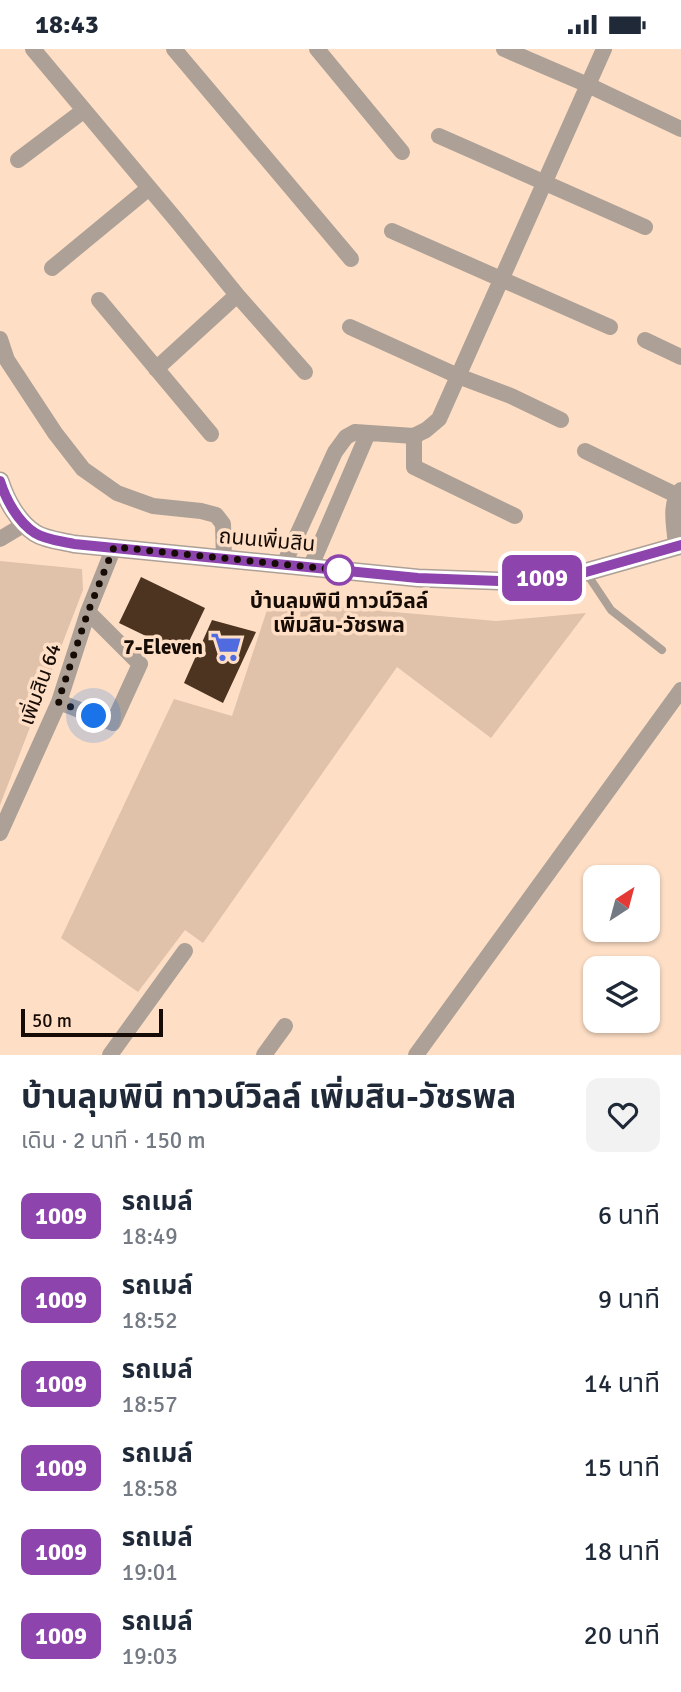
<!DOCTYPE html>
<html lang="th">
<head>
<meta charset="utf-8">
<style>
  :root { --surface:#fff; --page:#f2f2f3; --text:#1f2937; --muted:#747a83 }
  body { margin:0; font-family:Signika,"Noto Sans Thai",sans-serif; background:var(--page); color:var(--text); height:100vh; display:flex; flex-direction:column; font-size:26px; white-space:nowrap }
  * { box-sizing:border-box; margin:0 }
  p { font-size:23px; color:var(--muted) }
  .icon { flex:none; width:38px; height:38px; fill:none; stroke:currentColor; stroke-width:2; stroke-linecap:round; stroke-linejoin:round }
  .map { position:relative; height:1006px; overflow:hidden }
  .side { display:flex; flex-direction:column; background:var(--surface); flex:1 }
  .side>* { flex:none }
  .badge { padding:0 14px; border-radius:10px; font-size:24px; line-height:46px }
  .needle { width:46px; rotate:36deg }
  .controls { position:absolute; left:583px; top:816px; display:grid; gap:14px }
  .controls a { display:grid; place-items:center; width:77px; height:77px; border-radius:14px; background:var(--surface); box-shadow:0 2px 5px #0004; font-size:35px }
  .scale { position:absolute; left:21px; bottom:18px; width:142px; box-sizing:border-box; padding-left:7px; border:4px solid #160c05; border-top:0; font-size:19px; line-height:24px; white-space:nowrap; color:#160c05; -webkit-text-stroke:5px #fedfc6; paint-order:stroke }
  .you { position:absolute; width:35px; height:35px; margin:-18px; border:5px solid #fff; border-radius:50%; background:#1a73e8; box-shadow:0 0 0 10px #1a73e833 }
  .map>.badge { position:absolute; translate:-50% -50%; box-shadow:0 0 0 4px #fff }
  .round { display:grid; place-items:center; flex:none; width:74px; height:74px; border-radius:14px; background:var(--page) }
  .overview { display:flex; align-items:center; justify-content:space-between; height:119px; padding:0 21px }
  h1 { font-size:33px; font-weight:700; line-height:52px }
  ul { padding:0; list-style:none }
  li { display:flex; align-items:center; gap:21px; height:84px; padding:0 21px }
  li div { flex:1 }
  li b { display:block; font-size:26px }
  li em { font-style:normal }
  li .badge { min-width:77px; font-weight:700; text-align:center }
  .status { display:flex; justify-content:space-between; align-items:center; height:49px; padding:0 35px; background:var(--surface); direction:ltr }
  .status svg { height:19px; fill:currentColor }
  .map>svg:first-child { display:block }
  .green { fill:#e0c1a9 }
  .building { fill:#4c3420 }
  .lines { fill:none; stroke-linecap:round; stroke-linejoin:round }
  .service { stroke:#ada096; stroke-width:8 }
  .minor { stroke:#ada096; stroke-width:16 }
  .tertiary { stroke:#ada096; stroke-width:19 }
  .line-casing { stroke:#fff; stroke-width:16 }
  .line { stroke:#8e44ad; stroke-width:10 }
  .walk { stroke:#160c05; stroke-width:7; stroke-dasharray:0 12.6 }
  .stop-dot { fill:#fff; stroke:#8e44ad; stroke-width:3.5 }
  .labels { text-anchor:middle; stroke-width:7; stroke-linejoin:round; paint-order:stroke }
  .street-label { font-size:21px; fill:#160c05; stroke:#fedfc6 }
  .stop-label { font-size:21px; font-weight:bold; fill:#160c05; stroke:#fedfc6 }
  .poi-label { font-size:21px; font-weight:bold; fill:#160c05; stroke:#fedfc6; text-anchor:end }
</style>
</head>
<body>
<div class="status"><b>18:43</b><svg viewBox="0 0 49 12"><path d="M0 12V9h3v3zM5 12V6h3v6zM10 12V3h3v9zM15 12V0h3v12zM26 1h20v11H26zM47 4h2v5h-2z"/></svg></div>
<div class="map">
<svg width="681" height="1006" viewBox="0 0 681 1006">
  <rect width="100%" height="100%" fill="#fedfc6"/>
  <path class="green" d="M0,512L82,520L83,541L0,756Z
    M270,552L496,572L586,564L491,689L397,618L203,894L185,881L138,943L61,889L174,650L232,667Z"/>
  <path class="building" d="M141,528L205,559L183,605L119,574Z
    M212,571L256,583L223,654L184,634Z"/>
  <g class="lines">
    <path class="service" d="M587,525L611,561L662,601"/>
    <path class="minor" d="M33,0L177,172L237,246L305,323
      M174,0L351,210
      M317,0L402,103
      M504,0L588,36L681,80
      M439,87L645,178
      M18,111L83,62
      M392,182L610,278
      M52,219L149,139
      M99,251L211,385
      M350,278L458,327L511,347L561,371
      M0,290L7,311L55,384L83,420L117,444L153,457L201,462L216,466L223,475L224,510
      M645,291L681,308
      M156,320L237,246
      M414,387V418L515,467
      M585,402L676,446
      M0,490L25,475
      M676,497C675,479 668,455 681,441
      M284,515L335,403L346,388L355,383L414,387L426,381L439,370L604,0
      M311,517L368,384
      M59,653L113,674L140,615L88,563
      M0,784L59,653L88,563L114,498
      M110,1006L185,902
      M264,1006L285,977
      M416,1006L681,641"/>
    <path class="tertiary" d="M0,432C6,451 18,473 35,484C46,491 62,492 74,495L418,529L499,532L543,529L586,523L681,496"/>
  </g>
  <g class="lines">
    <g class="line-casing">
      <path id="line" d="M0,432C6,451 18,473 35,484C46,491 62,492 74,495L418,529L499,532L543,529L586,523L681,496"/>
    </g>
    <use href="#line" class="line"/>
    <path class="walk" d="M94,667L58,653L88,563L114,498L339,521"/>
  </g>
  <defs>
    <g id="supermarket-bare" transform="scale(2.415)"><path d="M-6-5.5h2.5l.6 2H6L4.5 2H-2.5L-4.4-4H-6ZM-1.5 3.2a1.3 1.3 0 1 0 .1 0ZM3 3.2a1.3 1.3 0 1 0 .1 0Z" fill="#506adf" stroke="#fedfc6" stroke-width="2.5" paint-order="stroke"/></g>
  </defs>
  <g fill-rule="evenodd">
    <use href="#supermarket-bare" x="226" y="598"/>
  </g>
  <circle class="stop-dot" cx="339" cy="521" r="14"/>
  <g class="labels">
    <g class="street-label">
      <text transform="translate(267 491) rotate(5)" y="7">ถนนเพิ่มสิน</text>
      <text transform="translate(40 635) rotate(-70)" y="7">เพิ่มสิน 64</text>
    </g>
    <g class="stop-label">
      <text x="339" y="559">บ้านลุมพินี ทาวน์วิลล์<tspan x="339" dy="24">เพิ่มสิน-วัชรพล</tspan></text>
    </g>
    <g class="poi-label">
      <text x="203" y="605">7-Eleven</text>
    </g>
  </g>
</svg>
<div class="controls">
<a><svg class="needle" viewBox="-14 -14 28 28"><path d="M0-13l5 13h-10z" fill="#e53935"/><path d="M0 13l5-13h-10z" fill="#747a83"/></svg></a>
<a><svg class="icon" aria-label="layers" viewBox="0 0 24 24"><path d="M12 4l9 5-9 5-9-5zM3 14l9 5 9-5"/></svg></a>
</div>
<div class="scale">50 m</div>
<div class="you" style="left:94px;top:667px"></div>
<b class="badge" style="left:542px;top:529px;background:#8e44ad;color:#fff">1009</b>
</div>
<section class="side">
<div class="overview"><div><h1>บ้านลุมพินี ทาวน์วิลล์ เพิ่มสิน-วัชรพล</h1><p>เดิน · 2 นาที · 150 m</p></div><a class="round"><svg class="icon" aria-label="heart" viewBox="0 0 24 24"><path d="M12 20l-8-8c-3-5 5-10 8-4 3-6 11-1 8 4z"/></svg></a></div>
<ul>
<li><span class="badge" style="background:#8e44ad;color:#fff">1009</span><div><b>รถเมล์</b><p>18:49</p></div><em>6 นาที</em></li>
<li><span class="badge" style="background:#8e44ad;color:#fff">1009</span><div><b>รถเมล์</b><p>18:52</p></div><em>9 นาที</em></li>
<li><span class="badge" style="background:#8e44ad;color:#fff">1009</span><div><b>รถเมล์</b><p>18:57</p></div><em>14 นาที</em></li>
<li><span class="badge" style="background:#8e44ad;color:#fff">1009</span><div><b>รถเมล์</b><p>18:58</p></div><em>15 นาที</em></li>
<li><span class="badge" style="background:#8e44ad;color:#fff">1009</span><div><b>รถเมล์</b><p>19:01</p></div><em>18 นาที</em></li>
<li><span class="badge" style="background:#8e44ad;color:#fff">1009</span><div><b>รถเมล์</b><p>19:03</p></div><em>20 นาที</em></li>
</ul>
</section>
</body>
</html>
